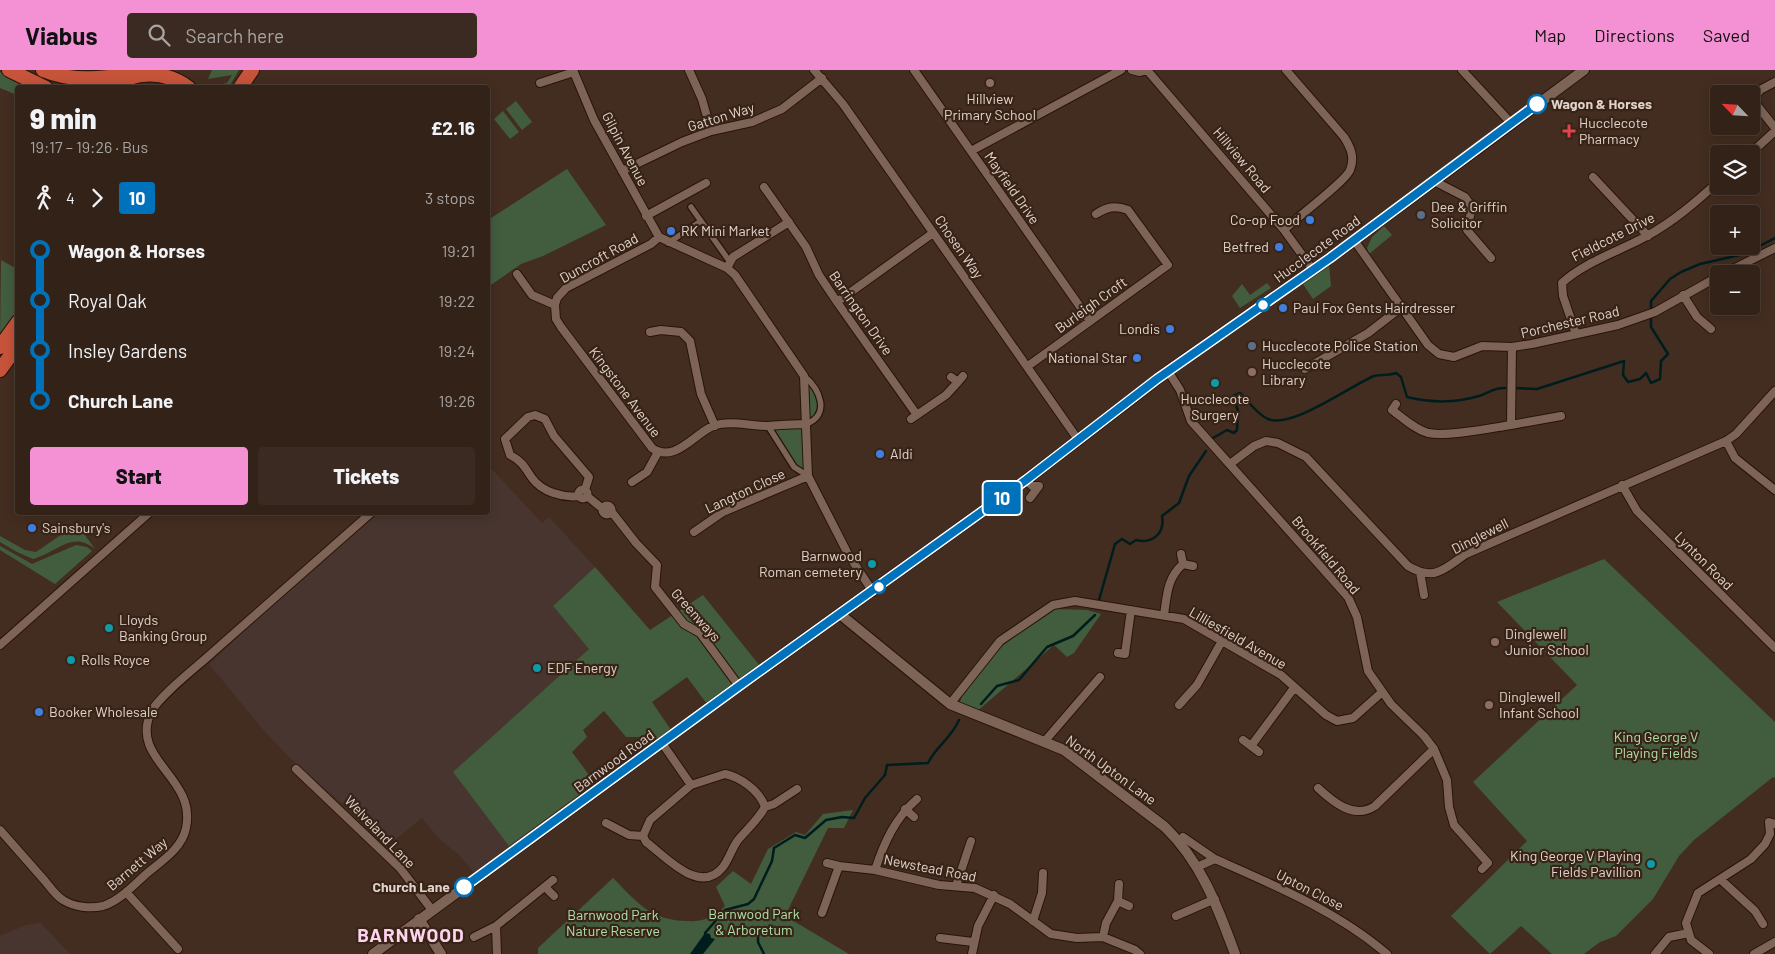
<!DOCTYPE html>
<html lang="en">
<head>
<meta charset="utf-8">
<style>
  :root { --surface:#322218; --page:#3a2a21; --text:#f1f3f6; --muted:#a8a4a2; --line:#4d3f37; --accent:#f491d4 }
  body { margin:0; font-family:Barlow,sans-serif; background:var(--page); color:var(--text); height:100vh; display:flex; flex-direction:column; font-size:19px; white-space:nowrap }
  * { box-sizing:border-box; margin:0 }
  p { font-size:16px; color:var(--muted) }
  .icon { flex:none; width:28px; height:28px; fill:none; stroke:currentColor; stroke-width:2; stroke-linecap:round; stroke-linejoin:round }
  .map { position:relative; flex:1; overflow:hidden }
  .side { position:absolute; left:15px; top:15px; width:475px; height:430px; display:flex; flex-direction:column; background:var(--surface); border-radius:5px; box-shadow:0 2px 12px #0003,0 0 0 1px var(--line) }
  .side>* { flex:none }
  .badge { padding:0 10px; border-radius:4px; font-size:18px; line-height:32px }
  .needle { width:32px; rotate:295deg }
  .buttons { position:absolute; left:1710px; top:15px; display:grid; gap:10px }
  .buttons a { display:grid; place-items:center; width:50px; height:50px; border-radius:5px; background:var(--surface); box-shadow:0 2px 12px #0003,0 0 0 1px var(--line); font-size:25px }
  .map>.badge { position:absolute; translate:-50% -50%; box-shadow:0 0 0 2px #fff }
  .legs { display:flex; align-items:center; gap:8px; height:55px; padding:0 15px; font-size:16px }
  .legs p { margin-inline-start:auto }
  .overview { display:flex; align-items:center; justify-content:space-between; height:85px; padding:0 15px }
  h1 { font-size:28px; font-weight:800; line-height:38px }
  .primary-button { display:flex; gap:10px; margin-top:auto; padding:10px 15px }
  .primary-button a { flex:1; height:58px; border-radius:5px; background:var(--accent); color:#111; font-size:20px; font-weight:800; line-height:58px; text-align:center }
  .primary-button a+a { background:var(--page); color:var(--text) }
  ul { padding:0 15px; list-style:none }
  li { display:flex; align-items:center; gap:18px; height:50px; font-size:19px }
  li i { display:grid; place-items:center; width:8px; height:100%; margin:0 6px; background:currentColor }
  li i::after { content:''; width:12px; height:12px; margin:-6px; border:4px solid; border-radius:50%; background:var(--surface) }
  li p { margin-inline-start:auto }
  li:first-child i { background:linear-gradient(#0000 50%,currentColor 0) }
  li:last-child i { background:linear-gradient(currentColor 50%,#0000 0) }
  header { display:flex; align-items:center; gap:30px; box-sizing:border-box; height:70px; padding:0 25px; background:var(--accent); color:#111 }
  header strong { font-size:24px }
  nav { display:flex; gap:28px; margin-inline-start:auto; font-size:18px }
  .search { width:350px; height:45px; background:var(--page); display:flex; align-items:center; gap:12px; box-sizing:border-box; padding:0 18px; border-radius:5px; color:var(--muted); font-size:19px }
  .map>svg:first-child { display:block }
  .industrial { fill:#48352f }
  .green { fill:#415d3e }
  .water { fill:#001d1e }
  .lines { fill:none; stroke-linecap:round; stroke-linejoin:round }
  .stream { stroke:#001d1e; stroke-width:2.5 }
  .pedestrian-casing { stroke:#291409; stroke-width:8 }
  .minor-casing { stroke:#291409; stroke-width:10 }
  .tertiary-casing { stroke:#291409; stroke-width:12 }
  .trunk-casing { stroke:#291409; stroke-width:16 }
  .pedestrian { stroke:#7e6457; stroke-width:5.5 }
  .minor { stroke:#7e6457; stroke-width:8 }
  .tertiary { stroke:#7e6457; stroke-width:10 }
  .trunk { stroke:#c6543a; stroke-width:14 }
  .line-1-casing { stroke:#fff; stroke-width:11 }
  .line-1 { stroke:#0072bc; stroke-width:8 }
  .education-dot { fill:#8d6e63; stroke:#382317; stroke-width:2 }
  .stop-1-dot { fill:#fff; stroke:#0072bc; stroke-width:2.5 }
  .health-dot { fill:#e0444e; stroke:#382317; stroke-width:2 }
  .service-dot { fill:#5c6f8a; stroke:#382317; stroke-width:2 }
  .shop-dot { fill:#3f7fe0; stroke:#382317; stroke-width:2 }
  .culture-dot { fill:#0f9aa8; stroke:#382317; stroke-width:2 }
  .labels { text-anchor:middle; stroke-width:4.5; stroke-linejoin:round; paint-order:stroke }
  .poi-label { font-size:14px; fill:#e1d2ca; stroke:#382317; text-anchor:start }
  .stop-label { font-size:14px; font-weight:bold; fill:#e1d2ca; stroke:#382317; text-anchor:start }
  .street-label { font-size:14px; fill:#e1d2ca; stroke:#382317 }
  .park-label { font-size:14px; fill:#ade1a8; stroke:#382317 }
  .district-label { font-size:19px; font-weight:bold; letter-spacing:1px; fill:#fed3ee; stroke:#382317 }
</style>
</head>
<body>
<header>
<strong>Viabus</strong>
<div class="search"><svg class="icon" aria-label="search" viewBox="0 0 24 24"><circle cx="10" cy="10" r="6"/><path d="M15 15l6 6"/></svg>Search here</div>
<nav><a>Map</a><a>Directions</a><a>Saved</a></nav>
</header>
<div class="map">
<svg width="1775" height="884" viewBox="0 0 1775 884">
  <rect width="100%" height="100%" fill="#432d20"/>
  <path class="industrial" d="M488,395L542,453L549,447L595,497L553,536L589,579L453,702L509,776L474,803L458,784L440,770L422,748L386,777L361,750L291,689L265,662L209,594L372,443L488,442Z
    M41,853L70,884H0V866L26,855Z"/>
  <path class="green" d="M212,0H239L229,17H208L227,13L232,5L208,9Z
    M0,2L38,17L18,18L17,25L0,18Z
    M516,31L532,52L522,60L506,39Z
    M503,41L519,62L510,69L494,49Z
    M567,99L606,155L543,186L521,194L488,217V150Z
    M1384,156L1392,165L1369,184L1367,178L1372,167Z
    M1,190L17,199L18,245L0,270Z
    M1329,195L1331,216L1313,229L1303,214Z
    M1267,213L1271,218L1240,238L1232,226L1242,214L1250,225Z
    M804,306L822,332L815,351L807,359L808,406L794,397L765,354L807,355Z
    M77,454L95,479C72,460 58,482 33,489L17,482L0,472V466L25,480L36,482Z
    M76,475L87,477L92,481L55,514L0,480V476L32,494Z
    M1604,489L1775,652V708L1773,707L1694,770L1679,786L1653,829L1616,866L1600,872L1584,884H1552L1521,856L1490,884L1451,846L1527,771L1473,712L1577,615L1497,532Z
    M595,497L650,560L703,525L760,596L707,634L687,607L652,632L671,660L646,676L640,667H626L604,641L583,660L587,667L572,682L595,713L509,776L453,702L589,579L553,536Z
    M1054,539L1087,540L1101,544L1074,583L1067,587L1054,575L975,643L959,636C970,592 1019,563 1054,539Z
    M853,740L844,758H828L785,846L849,884H538V878L613,808C638,833 650,850 687,851C702,852 714,848 725,836L716,817L733,801L751,814L768,779L796,762L805,765L823,744Z"/>
  <path class="water" d="M705,863L710,864L711,868L715,869L703,884H690Z"/>
  <g class="lines">
    <path class="stream" d="M1515,318L1537,319L1624,291L1623,305L1628,312L1640,309L1646,303L1651,313L1660,309L1661,291L1668,284L1651,257V231L1670,209L1681,202L1700,194L1744,184L1775,168
      M1213,368L1227,360L1234,363L1237,360L1238,341L1233,326L1240,323C1247,330 1258,345 1268,349C1292,359 1350,316 1374,306C1381,304 1388,306 1396,303L1401,307L1407,327C1433,333 1454,333 1479,326C1489,323 1492,318 1505,318
      M1099,530L1115,474L1122,469L1130,474L1136,470C1153,474 1165,463 1162,446L1179,433L1189,406L1206,381
      M981,634L997,616L1019,610L1047,577L1073,566L1095,545
      M705,863L725,840L748,834L754,829L772,791L774,778L795,765L805,768L826,750L842,747L854,748L865,728L885,705L887,695L928,693C936,676 950,670 959,650
      M758,865V872L764,884"/>
    <g class="pedestrian-casing">
      <path id="pedestrian" d="M691,137L730,192
        M668,173L701,151
        M804,306C820,319 831,345 806,354
        M768,356L794,397L808,406"/>
    </g>
    <g class="minor-casing">
      <path id="minor" d="M573,0L594,50L659,167L727,198L735,205L804,306L808,406L848,484L873,522
        M689,0L702,29L711,61
        M814,0L843,34L1079,371
        M914,0L1090,251
        M1132,0L1140,2L1146,0
        M1147,0L1284,160L1313,200
        M1462,0L1511,53
        M1775,12L1760,20L1754,28L1756,34L1775,58
        M540,13L574,2
        M1729,23L1733,24
        M971,81L1121,0
        M1750,84L1775,61
        M622,101L682,72L711,61L752,52L782,39L822,8
        M1593,107L1648,166
        M1434,111L1465,127L1472,137L1467,160L1491,188
        M764,117L806,177L819,205L837,232L917,345
        M646,146L706,113
        M1284,160C1296,148 1346,111 1350,100C1355,88 1351,78 1344,67L1286,0
        M1354,170L1428,275L1439,284L1454,287L1482,276L1512,277L1532,274L1618,255L1655,242L1719,206
        M727,198L733,187L789,152
        M517,204L532,225L555,235L556,249L561,257L652,378C674,394 694,364 713,356C729,350 751,356 768,356C781,355 793,354 806,354
        M1723,204L1775,178
        M1683,225L1697,247L1711,259
        M837,232L933,163
        M555,235L557,228L566,218L651,174L659,167
        M650,262L661,260L681,262L690,271L701,324L715,356
        M1576,264L1563,226L1562,213C1583,193 1619,181 1645,167C1673,152 1696,132 1719,111
        M1028,296L1168,195L1128,140C1115,135 1107,137 1096,144
        M1305,299L1368,263L1403,236
        M1168,301L1180,320L1191,351L1348,527L1357,547L1368,601L1391,634L1424,666L1434,679L1447,710L1449,737L1454,755L1488,793L1482,799
        M951,307L958,312L963,306
        M1396,334L1392,340C1403,348 1414,359 1428,363C1447,367 1491,358 1511,355L1512,277
        M911,349L946,325L958,312
        M1511,355L1561,346
        M1726,371L1735,388L1775,420
        M1230,394L1254,376L1266,371L1278,373L1306,387L1408,496C1435,512 1444,499 1466,484L1726,371L1736,364L1775,321
        M1026,410L1032,416H1039L1030,428
        M632,412L647,402L658,382
        M1622,415L1637,441L1775,578
        M578.5 424a4.5 4.5 0 1 1 9 0a4.5 4.5 0 1 1-9 0Z
        M579,426C563,428 542,422 532,408C525,398 522,391 510,385L505,369L528,347L535,345L545,349L554,366L589,407L585,420
        M587,426L603,439
        M602.5 440a4.5 4.5 0 1 1 9 0a4.5 4.5 0 1 1-9 0Z
        M611,441L636,473L657,495L655,517L684,554L700,563L739,616
        M694,462L723,442L808,406
        M1183,494L1193,496
        M1420,502L1424,525
        M1164,545C1167,525 1167,508 1183,494L1181,484
        M0,575L150,442
        M1118,583L1125,584L1131,540
        M950,634L1000,571L1053,535L1075,531L1184,549L1281,605L1326,645L1337,651L1353,648L1381,623
        M1179,635L1197,615L1222,571
        M1243,670L1259,682
        M1044,672L1100,607
        M662,673L691,715
        M1251,676L1294,618
        M296,699L400,798L432,840
        M725,704C740,707 760,721 765,737C758,750 747,759 738,770C732,778 729,789 723,797C700,826 666,787 646,772L643,766L650,750L691,715Z
        M1318,718C1333,732 1354,750 1375,736L1434,679
        M765,737L774,734L797,719
        M905,739L914,747
        M606,753L629,765L643,766
        M0,760C15,777 30,794 45,811C50,817 56,826 63,830C74,837 90,839 103,836C119,831 133,816 145,805C160,792 182,779 186,758C197,707 129,690 151,642C160,625 198,596 213,582C266,536 319,489 372,442
        M1183,767L1215,789
        M827,793L839,796
        M1197,797L1215,789C1274,815 1337,841 1387,884
        M875,800C884,773 895,748 917,729
        M1720,809L1755,841L1763,854
        M956,816L971,771
        M545,817L554,826
        M126,822L178,879
        M1118,831L1129,836
        M822,843L839,796L875,800L939,815L975,818L1010,834L1051,864L1077,868L1103,867L1135,880L1140,884
        M1176,846L1215,829
        M1033,851L1042,823L1043,803
        M474,867L496,856
        M1103,867L1106,853L1118,831L1119,814
        M940,868L973,872
        M497,884L496,856L553,810
        M972,884L978,856L994,825
        M1655,884L1669,867L1689,863
        M1709,884L1691,870L1686,853L1698,823L1751,789L1765,774L1770,764L1769,752L1775,754
        M1754,884L1775,872"/>
    </g>
    <g class="tertiary-casing">
      <path id="tertiary" d="M841,545L950,634L1064,680L1165,757C1202,793 1218,838 1235,884
        M419,849L441,884
        M373,884L739,616L1026,410L1168,301L1330,188L1584,0"/>
    </g>
    <g class="trunk-casing">
      <path id="trunk" d="M9,0L46,18
        M43,0C75,13 102,8 136,4
        M110,18C135,0 165,0 189,18
        M240,18L252,0
        M0,277L18,252
        M0,300L18,275"/>
    </g>
    <use href="#pedestrian" class="pedestrian"/>
    <use href="#minor" class="minor"/>
    <use href="#tertiary" class="tertiary"/>
    <use href="#trunk" class="trunk"/>
  </g>
  <g class="lines">
    <g class="line-1-casing">
      <path id="line-1" d="M464,817L739,616L1026,410L1157,309L1330,188L1537,34"/>
    </g>
    <use href="#line-1" class="line-1"/>
  </g>
  <g class="education-dot">
    <circle cx="990" cy="13" r="5"/>
    <circle cx="1252" cy="302" r="5"/>
    <circle cx="1495" cy="572" r="5"/>
    <circle cx="1489" cy="635" r="5"/>
  </g>
  <g class="stop-1-dot">
    <circle cx="1537" cy="34" r="9"/>
    <circle cx="1263" cy="235" r="6"/>
    <circle cx="879" cy="517" r="6"/>
    <circle cx="464" cy="817" r="9"/>
  </g>
  <path class="health-dot" d="M1566.5 53.5h5v5h5v5h-5v5h-5v-5h-5v-5h5z"/>
  <g class="service-dot">
    <circle cx="1421" cy="145" r="5"/>
    <circle cx="1252" cy="276" r="5"/>
  </g>
  <g class="shop-dot">
    <circle cx="1310" cy="150" r="5"/>
    <circle cx="671" cy="161" r="5"/>
    <circle cx="1279" cy="177" r="5"/>
    <circle cx="1283" cy="238" r="5"/>
    <circle cx="1170" cy="259" r="5"/>
    <circle cx="1137" cy="288" r="5"/>
    <circle cx="880" cy="384" r="5"/>
    <circle cx="32" cy="458" r="5"/>
    <circle cx="39" cy="642" r="5"/>
  </g>
  <g class="culture-dot">
    <circle cx="1215" cy="313" r="5"/>
    <circle cx="872" cy="494" r="5"/>
    <circle cx="109" cy="558" r="5"/>
    <circle cx="71" cy="590" r="5"/>
    <circle cx="537" cy="598" r="5"/>
    <circle cx="1651" cy="794" r="5"/>
  </g>
  <g class="labels">
    <g class="poi-label">
      <text x="990" y="34" text-anchor="middle">Hillview<tspan x="990" dy="16">Primary School</tspan></text>
      <text x="1579" y="58">Hucclecote<tspan x="1579" dy="16">Pharmacy</tspan></text>
      <text x="1431" y="142">Dee &amp; Griffin<tspan x="1431" dy="16">Solicitor</tspan></text>
      <text x="1300" y="155" text-anchor="end">Co-op Food</text>
      <text x="681" y="166">RK Mini Market</text>
      <text x="1269" y="182" text-anchor="end">Betfred</text>
      <text x="1293" y="243">Paul Fox Gents Hairdresser</text>
      <text x="1160" y="264" text-anchor="end">Londis</text>
      <text x="1262" y="281">Hucclecote Police Station</text>
      <text x="1127" y="293" text-anchor="end">National Star</text>
      <text x="1262" y="299">Hucclecote<tspan x="1262" dy="16">Library</tspan></text>
      <text x="1215" y="334" text-anchor="middle">Hucclecote<tspan x="1215" dy="16">Surgery</tspan></text>
      <text x="890" y="389">Aldi</text>
      <text x="42" y="463">Sainsbury's</text>
      <text x="862" y="491" text-anchor="end">Barnwood<tspan x="862" dy="16">Roman cemetery</tspan></text>
      <text x="119" y="555">Lloyds<tspan x="119" dy="16">Banking Group</tspan></text>
      <text x="1505" y="569">Dinglewell<tspan x="1505" dy="16">Junior School</tspan></text>
      <text x="81" y="595">Rolls Royce</text>
      <text x="547" y="603">EDF Energy</text>
      <text x="1499" y="632">Dinglewell<tspan x="1499" dy="16">Infant School</tspan></text>
      <text x="49" y="647">Booker Wholesale</text>
      <text x="1641" y="791" text-anchor="end">King George V Playing<tspan x="1641" dy="16">Fields Pavillion</tspan></text>
    </g>
    <g class="stop-label">
      <text x="1551" y="39">Wagon &amp; Horses</text>
      <text x="450" y="822" text-anchor="end">Church Lane</text>
    </g>
    <g class="street-label">
      <text transform="translate(721 47) rotate(-17)" y="5">Gatton Way</text>
      <text transform="translate(625 79) rotate(62)" y="5">Gilpin Avenue</text>
      <text transform="translate(1242 90) rotate(50)" y="5">Hillview Road</text>
      <text transform="translate(1012 118) rotate(55)" y="5">Mayfield Drive</text>
      <text transform="translate(1613 167) rotate(-27)" y="5">Fieldcote Drive</text>
      <text transform="translate(959 177) rotate(55)" y="5">Chosen Way</text>
      <text transform="translate(1317 179) rotate(-36)" y="5">Hucclecote Road</text>
      <text transform="translate(599 188) rotate(-29)" y="5">Duncroft Road</text>
      <text transform="translate(1091 235) rotate(-36)" y="5">Burleigh Croft</text>
      <text transform="translate(861 243) rotate(55)" y="5">Barrington Drive</text>
      <text transform="translate(1570 252) rotate(-13)" y="5">Porchester Road</text>
      <text transform="translate(625 322) rotate(53)" y="5">Kingstone Avenue</text>
      <text transform="translate(745 421) rotate(-25)" y="5">Langton Close</text>
      <text transform="translate(1480 466) rotate(-27)" y="5">Dinglewell</text>
      <text transform="translate(1326 485) rotate(50)" y="5">Brookfield Road</text>
      <text transform="translate(1704 491) rotate(45)" y="5">Lynton Road</text>
      <text transform="translate(696 545) rotate(48)" y="5">Greenways</text>
      <text transform="translate(1238 568) rotate(30)" y="5">Lilliesfield Avenue</text>
      <text transform="translate(614 691) rotate(-36)" y="5">Barnwood Road</text>
      <text transform="translate(1111 700) rotate(36)" y="5">North Upton Lane</text>
      <text transform="translate(380 762) rotate(46)" y="5">Welveland Lane</text>
      <text transform="translate(137 794) rotate(-40)" y="5">Barnett Way</text>
      <text transform="translate(930 798) rotate(11)" y="5">Newstead Road</text>
      <text transform="translate(1310 820) rotate(27)" y="5">Upton Close</text>
    </g>
    <g class="park-label">
      <text x="1656" y="672">King George V<tspan x="1656" dy="16">Playing Fields</tspan></text>
      <text x="754" y="849">Barnwood Park<tspan x="754" dy="16">&amp; Arboretum</tspan></text>
      <text x="613" y="850">Barnwood Park<tspan x="613" dy="16">Nature Reserve</tspan></text>
    </g>
    <g class="district-label">
      <text x="411" y="872">BARNWOOD</text>
    </g>
  </g>
</svg>
<div class="buttons">
<a><svg class="needle" viewBox="-14 -14 28 28"><path d="M0-13l5 13h-10z" fill="#e53935"/><path d="M0 13l5-13h-10z" fill="#a8a4a2"/></svg></a>
<a><svg class="icon" aria-label="layers" viewBox="0 0 24 24"><path d="M12 4l9 5-9 5-9-5zM3 14l9 5 9-5"/></svg></a>
<a>+</a>
<a>−</a>
</div>
<b class="badge" style="left:1002px;top:428px;background:#0072bc;color:#fff">10</b>
<section class="side">
<div class="overview"><div><h1>9 min</h1><p>19:17 – 19:26 · Bus</p></div><b>£2.16</b></div>
<div class="legs"><svg class="icon" aria-label="walk" viewBox="0 0 24 24"><circle cx="13" cy="4" r="2"/><path d="M13 8l-2 6 4 7M11 14l-3 7M7 12l3-4h3l4 4"/></svg>4<svg class="icon" aria-label="forward" viewBox="0 0 24 24"><path d="M9 5l7 7-7 7"/></svg><b class="badge" style="background:#0072bc;color:#fff">10</b><p>3 stops</p></div>
<ul>
<li><i style="color:#0072bc"></i><b>Wagon &amp; Horses</b><p>19:21</p></li>
<li><i style="color:#0072bc"></i><span>Royal Oak</span><p>19:22</p></li>
<li><i style="color:#0072bc"></i><span>Insley Gardens</span><p>19:24</p></li>
<li><i style="color:#0072bc"></i><b>Church Lane</b><p>19:26</p></li>
</ul>
<div class="primary-button"><a>Start</a><a>Tickets</a></div>
</section>
</div>
</body>
</html>
